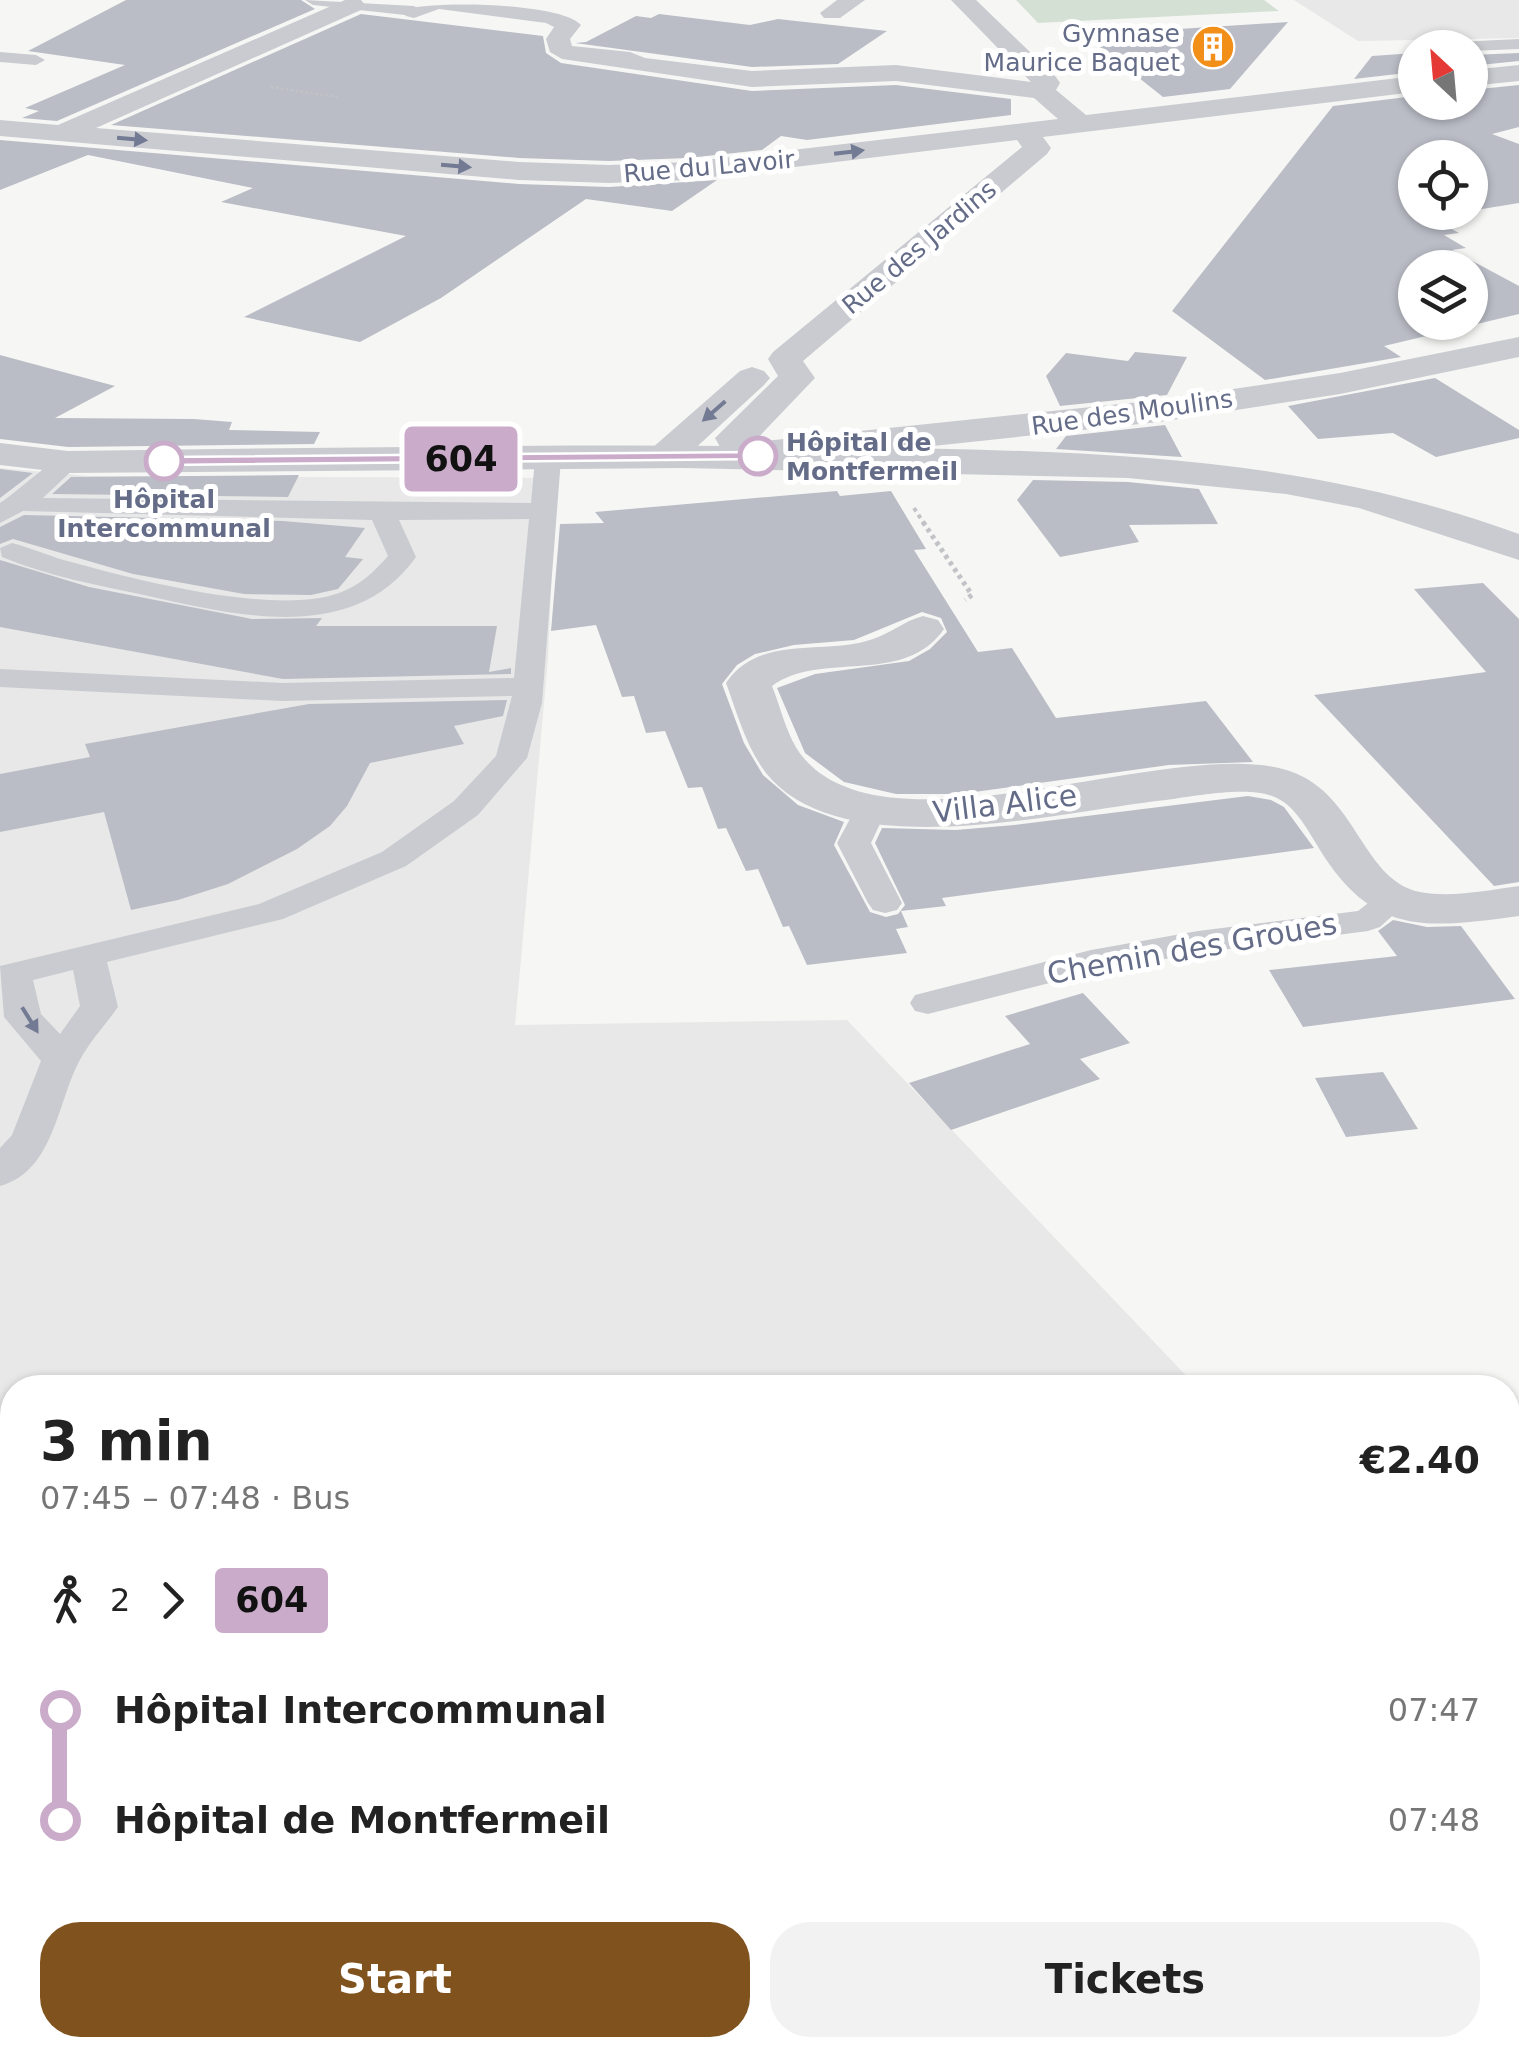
<!DOCTYPE html>
<html lang="en">
<head>
<meta charset="utf-8">
<style>
  :root { --surface:#fff; --page:#f2f2f2; --text:#222; --muted:#767676; --accent:#80531e }
  body { margin:0; font-family:"DejaVu Sans",sans-serif; background:var(--page); color:var(--text); height:100vh; display:flex; flex-direction:column; font-size:38px; white-space:nowrap }
  * { box-sizing:border-box; margin:0 }
  p { font-size:32px; color:var(--muted) }
  .icon { flex:none; width:55px; height:55px; fill:none; stroke:currentColor; stroke-width:2; stroke-linecap:round; stroke-linejoin:round }
  .map { position:relative; flex:1; overflow:hidden }
  .drawer { position:absolute; left:0px; top:1375px; width:1520px; height:682px; display:flex; flex-direction:column; background:var(--surface); border-radius:40px 40px 0 0; box-shadow:0 2px 8px #0004 }
  .drawer>* { flex:none }
  .badge { padding:0 20px; border-radius:8px; font-size:35px; line-height:65px }
  .needle { width:65px; rotate:334deg }
  .buttons { position:absolute; left:1398px; top:30px; display:grid; gap:20px }
  .buttons a { display:grid; place-items:center; width:90px; height:90px; border-radius:50%; background:var(--surface); box-shadow:0 2px 8px #0004; font-size:50px }
  .map>.badge { position:absolute; translate:-50% -50%; box-shadow:0 0 0 5px #fff }
  .legs { display:flex; align-items:center; gap:15px; height:110px; padding:0 40px; font-size:32px }
  .legs p { margin-inline-start:auto }
  .head { display:flex; align-items:center; justify-content:space-between; height:170px; padding:0 40px }
  h1 { font-size:55px; font-weight:700; line-height:75px }
  .button { display:flex; gap:20px; margin-top:auto; padding:20px 40px }
  .button a { flex:1; height:115px; border-radius:40px; background:var(--accent); color:#fff; font-size:40px; font-weight:700; line-height:115px; text-align:center }
  .button a+a { background:var(--page); color:var(--text) }
  ul { padding:0 40px; list-style:none }
  li { display:flex; align-items:center; gap:35px; height:110px; font-size:38px }
  li i { display:grid; place-items:center; width:15px; height:100%; margin:0 12px; background:currentColor }
  li i::after { content:''; width:25px; height:25px; margin:-12px; border:8px solid; border-radius:50%; background:var(--surface) }
  li p { margin-inline-start:auto }
  li:first-child i { background:linear-gradient(#0000 50%,currentColor 0) }
  li:last-child i { background:linear-gradient(currentColor 50%,#0000 0) }
  .map>svg:first-child { display:block }
  .built { fill:#e7e8e7 }
  .green { fill:#d5e0d4 }
  .building { fill:#babdc6; fill-rule:evenodd }
  .lines { fill:none; stroke-linecap:round; stroke-linejoin:round }
  .path-far2 { stroke:#c2c3c6; stroke-width:2.5; stroke-dasharray:2.5 2.5; stroke-linecap:butt }
  .path-far1 { stroke:#c2c3c6; stroke-width:4; stroke-dasharray:4 4; stroke-linecap:butt }
  .path { stroke:#c2c3c6; stroke-width:5; stroke-dasharray:4 4; stroke-linecap:butt }
  .service { fill:#cacbd0; fill-rule:evenodd }
  .minor { fill:#cacbd0; fill-rule:evenodd }
  .tertiary { fill:#cacbd0; fill-rule:evenodd }
  .oneway { fill:#737a93 }
  .line-1 { fill:#caabca; stroke:#fff; stroke-width:2.5 }
  .stop-1-dot { fill:#fff; stroke:#caabca; stroke-width:5 }
  .labels { text-anchor:middle; stroke-width:10; stroke-linejoin:round; paint-order:stroke }
  .far-poi-label { font-size:25px; fill:#646c88; stroke:#fff; text-anchor:end }
  .far-street-label { font-size:25px; fill:#646c88; stroke:#fff }
  .far-stop-label { font-size:25px; font-weight:bold; fill:#646c88; stroke:#fff; text-anchor:start }
  .street-label { font-size:30px; fill:#646c88; stroke:#fff }
</style>
</head>
<body>
<div class="map">
<svg width="1519" height="2056" viewBox="0 0 1519 2056">
  <rect width="100%" height="100%" fill="#f6f7f4"/>
  <path class="built" d="M1294,0H1519V38L1358,41Z
    M0,468L89,476L556,478L548,659L515,1025L847,1020L1197,1387L12,1388V2045H57L18,2056H0Z"/>
  <path class="green" d="M1016,0H1264L1279,11L1038,23Z"/>
  <path class="building" d="M126,0H301L315,9L57,121L22,118L39,111L25,108L125,65L28,51Z
    M361,14L543,36L546,53L561,63L752,91L896,85L1011,99V115L807,140L781,136L762,150L688,158L609,161L519,158L111,125Z
    M659,14L750,25L778,19L887,31L838,64L752,67L575,43L586,42L636,16L651,18Z
    M1288,22L1230,89L1163,97L1085,35Z
    M1415,53V72L1354,79L1372,56Z
    M1519,53V61L1470,66V55Z
    M1519,85V127L1492,134L1519,144V203L1470,211V158H1415V212H1463L1432,218L1459,233L1444,235L1466,248L1452,250L1519,286V314L1384,346L1401,357L1265,380L1172,311L1333,106L1415,96V102H1470V90ZM1415,268H1470V322H1415Z
    M0,140L519,184L609,187L717,180L672,211L586,199L441,298L360,342L244,317L406,236L221,202L253,188L88,155L0,190Z
    M1135,352L1187,357L1167,395L1060,406L1046,376L1066,353L1128,361Z
    M0,355L115,386L55,418L194,419L232,422L229,430L320,432L314,444L68,447L0,439Z
    M1435,378L1519,430V438L1436,457L1393,433L1318,439L1288,406Z
    M1165,425L1182,457L1056,449L1066,436Z
    M0,469L33,473L0,498Z
    M299,475L288,497L52,494L71,477Z
    M1033,480L1128,482L1199,489L1218,524L1129,525L1139,542L1060,557L1017,500Z
    M837,491L840,496L891,491L926,549L914,550L978,652L1012,648L1056,718L1206,701L1253,762L1169,765L960,794H896L844,782L805,753L777,688L815,674L909,661L930,649L947,632L941,618L922,612L854,640L794,645L755,654L737,665L722,684L744,743L763,775L798,805L844,822L834,845L870,912L886,917L898,914L905,905L875,843L882,828L956,830L1014,825L1248,796L1271,800L1284,807L1314,848L942,898L946,906L901,911L908,927L896,929L907,953L807,965L789,926L783,927L758,869L746,871L726,828L718,829L702,787L688,788L665,731L646,733L634,696L622,697L596,625L551,631L560,524L604,523L595,512Z
    M24,515L283,521L365,528L345,557L363,559L338,589L311,595L244,594L133,574L13,539L0,544V527Z
    M0,560L89,587L252,619L322,618L316,626H497L489,672L511,668V674L283,679L0,627Z
    M1483,583L1519,619V882L1494,886L1314,695L1486,672L1414,589Z
    M507,700L503,716L454,726L464,744L370,763L347,806L330,826L297,849L228,884L178,900L131,910L104,812L0,832V774L90,757L85,744L309,704Z
    M1393,920L1427,927L1461,926L1515,999L1303,1027L1269,970L1397,956L1378,931Z
    M1083,993L1130,1043L1080,1059L1100,1079L951,1130L909,1083L1030,1044L1005,1016Z
    M1383,1072L1418,1129L1346,1137L1315,1078Z"/>
  <g class="lines">
    <path class="path-far2" d="M271,87L339,97"/>
    <path class="path-far1" d="M914,508L925,525"/>
    <path class="path" d="M923,522L972,595L965,600"/>
    <path class="service" d="M305,0L414,6L422,11L414,16L313,5Z
      M1519,39V49L1470,51V48H1427L1435,43Z
      M0,52L36,55L45,60L36,65L0,62Z
      M548,451L561,459L542,703L527,758L478,815L406,866L283,919L107,962L118,1007C106,1024 91,1040 81,1058C57,1100 55,1171 0,1186V1148L12,1135L41,1061L4,1017L0,966L259,904L382,852L454,801L496,756L512,696L282,701L0,687V669L282,683L514,678L529,519L399,520L416,557C353,646 234,615 144,595C96,585 48,576 2,557L0,548L12,543C32,548 51,557 71,562C137,580 275,616 339,593C359,586 374,572 388,556L372,520L23,511L0,523V503C17,492 53,458 68,454L81,462L43,498L531,503L535,459ZM73,970L80,1006L60,1034L41,1014L33,980Z
      M870,801L882,804L886,811L871,843L902,903L897,910L885,913L873,910L868,903L837,843L858,804Z
      M1393,890L1405,893L1410,900L1380,927L1368,931L1198,953L1093,972L928,1014L915,1011L910,1003L915,995L1091,950L1198,931L1358,911L1381,893Z"/>
    <path class="minor" d="M345,0H361L365,5L361,10L96,128L519,162L609,165L688,162L1058,119L1034,98L896,81L752,87L562,59L550,52L546,39L554,27L546,23L439,9L414,18L406,16L402,11C423,0 561,2 581,25L570,39L572,46L630,52L645,58L752,71L896,65L1031,82L951,0H976L1056,77L1060,83L1056,90L1086,115L1415,76V92L1043,137L1051,148L1047,154L803,361L815,378L754,442L1159,400L1340,373L1519,337V357L1340,394L1159,422L742,466L729,463L715,438L778,376L768,359L773,352L1022,147L1017,140L688,180L609,183L519,180L0,136V120L58,125Z
      M837,0H865L840,18H824L820,13Z
      M1519,65V81L1470,86V70Z
      M752,367L764,371L770,378L764,385L677,465L664,468L651,465L645,457L651,449L740,371Z
      M923,616L938,620L944,629C904,687 821,650 772,686C781,708 787,737 802,756C886,861 1165,738 1283,769C1357,788 1360,880 1420,892C1452,898 1488,890 1519,886V916C1424,929 1371,936 1317,845C1306,827 1293,803 1272,796C1246,786 1194,796 1166,800C1062,811 842,868 766,773C746,747 737,713 726,683C760,633 825,656 873,639C891,633 904,621 923,616Z"/>
    <path class="tertiary" d="M0,443L68,451C323,448 578,443 832,447C1071,451 1292,451 1519,534V560L1359,508L1286,494L1128,478L682,468L68,473L0,465Z"/>
  </g>
  <defs><path id="oneway-solid" d="M-6-.8H1V-3.2L6.5 0L1 3.2V.8H-6Z" transform="scale(2.5)"/></defs>
  <g class="oneway">
    <use href="#oneway-solid" transform="translate(132 139) rotate(5)"/>
    <use href="#oneway-solid" transform="translate(849 152) rotate(-7)"/>
    <use href="#oneway-solid" transform="translate(456 166) rotate(5)"/>
    <use href="#oneway-solid" transform="translate(714 411) rotate(139)"/>
    <use href="#oneway-solid" transform="translate(30 1020) rotate(58)"/>
  </g>
  <path class="line-1" d="M758,452L763,453V459L164,465L157,461L164,457Z"/>
  <defs>
    <g id="building-disc" transform="scale(2.25)"><circle r="9.5" fill="#f28f19" stroke="#fff"/><path d="M-4-6H4V6H1V3H-1V6H-4ZM-2.5-4.3h1.7v1.8h-1.7ZM.8-4.3h1.7v1.8H.8ZM-2.5-1h1.7V.8h-1.7ZM.8-1h1.7V.8H.8Z" fill="#fff"/></g>
  </defs>
  <g fill-rule="evenodd">
    <use href="#building-disc" x="1213" y="47"/>
  </g>
  <g class="stop-1-dot">
    <circle cx="758" cy="456" r="18"/>
    <circle cx="164" cy="461" r="18"/>
  </g>
  <g class="labels">
    <g class="far-poi-label">
      <text x="1180" y="42">Gymnase<tspan x="1180" dy="29">Maurice Baquet</tspan></text>
    </g>
    <g class="far-street-label">
      <text transform="translate(709 166) rotate(-5)" y="9">Rue du Lavoir</text>
      <text transform="translate(919 247) rotate(-40)" y="9">Rue des Jardins</text>
      <text transform="translate(1132 412) rotate(-8)" y="9">Rue des Moulins</text>
    </g>
    <g class="far-stop-label">
      <text x="786" y="451">Hôpital de<tspan x="786" dy="29">Montfermeil</tspan></text>
      <text x="164" y="508" text-anchor="middle">Hôpital<tspan x="164" dy="29">Intercommunal</tspan></text>
    </g>
    <g class="street-label">
      <text transform="translate(1005 804) rotate(-7)" y="10">Villa Alice</text>
      <text transform="translate(1192 949) rotate(-10)" y="10">Chemin des Groues</text>
    </g>
  </g>
</svg>
<div class="buttons">
<a><svg class="needle" viewBox="-14 -14 28 28"><path d="M0-13l5 13h-10z" fill="#e53935"/><path d="M0 13l5-13h-10z" fill="#767676"/></svg></a>
<a><svg class="icon" aria-label="locate" viewBox="0 0 24 24"><circle cx="12" cy="12" r="6"/><path d="M12 2v4M12 18v4M2 12h4M18 12h4"/></svg></a>
<a><svg class="icon" aria-label="layers" viewBox="0 0 24 24"><path d="M12 4l9 5-9 5-9-5zM3 14l9 5 9-5"/></svg></a>
</div>
<b class="badge" style="left:461px;top:459px;background:#caabca;color:#111">604</b>
<section class="drawer">
<div class="head"><div><h1>3 min</h1><p>07:45 – 07:48 · Bus</p></div><b>€2.40</b></div>
<div class="legs"><svg class="icon" aria-label="walk" viewBox="0 0 24 24"><circle cx="13" cy="4" r="2"/><path d="M13 8l-2 6 4 7M11 14l-3 7M7 12l3-4h3l4 4"/></svg>2<svg class="icon" aria-label="forward" viewBox="0 0 24 24"><path d="M9 5l7 7-7 7"/></svg><b class="badge" style="background:#caabca;color:#111">604</b></div>
<ul>
<li><i style="color:#caabca"></i><b>Hôpital Intercommunal</b><p>07:47</p></li>
<li><i style="color:#caabca"></i><b>Hôpital de Montfermeil</b><p>07:48</p></li>
</ul>
<div class="button"><a>Start</a><a>Tickets</a></div>
</section>
</div>
</body>
</html>
